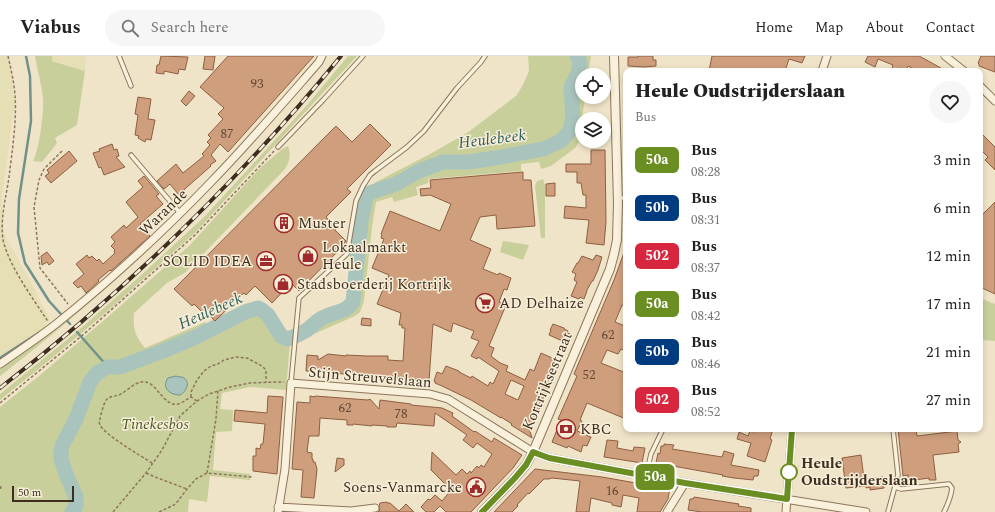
<!DOCTYPE html>
<html lang="en">
<head>
<meta charset="utf-8">
<style>
  :root { --surface:#fff; --page:#f6f6f6; --text:#222; --muted:#767676; --line:#e0e0e0 }
  body { margin:0; font-family:Spectral,serif; background:var(--page); color:var(--text); height:100vh; display:flex; flex-direction:column; font-size:15px; white-space:nowrap }
  * { box-sizing:border-box; margin:0 }
  p { font-size:13px; color:var(--muted) }
  .icon { flex:none; width:22px; height:22px; fill:none; stroke:currentColor; stroke-width:2; stroke-linecap:round; stroke-linejoin:round }
  .map { position:relative; flex:1; overflow:hidden }
  .drawer { position:absolute; left:623px; top:12px; width:360px; height:364px; display:flex; flex-direction:column; background:var(--surface); border-radius:8px; box-shadow:0 2px 6px #0003 }
  .drawer>* { flex:none }
  .badge { padding:0 8px; border-radius:6px; font-size:14px; line-height:26px }
  .tools { position:absolute; left:575px; top:12px; display:grid; gap:8px }
  .tools a { display:grid; place-items:center; width:36px; height:36px; border-radius:50%; background:var(--surface); box-shadow:0 2px 6px #0003; font-size:20px }
  .scale { position:absolute; left:12px; bottom:10px; width:62px; box-sizing:border-box; padding-left:4px; border:2px solid #3d2e20; border-top:0; font-size:11px; line-height:14px; white-space:nowrap; color:#3d2e20; -webkit-text-stroke:3px #f7eed8; paint-order:stroke }
  .map>.badge { position:absolute; translate:-50% -50%; box-shadow:0 0 0 2px #fff }
  .round { display:grid; place-items:center; flex:none; width:42px; height:42px; border-radius:21px; background:var(--page) }
  .summary { display:flex; align-items:center; justify-content:space-between; height:68px; padding:0 12px }
  h1 { font-size:19px; font-weight:800; line-height:30px }
  ul { padding:0; list-style:none }
  li { display:flex; align-items:center; gap:12px; height:48px; padding:0 12px }
  li div { flex:1 }
  li b { display:block; font-size:15px }
  li em { font-style:normal }
  li .badge { min-width:44px; font-weight:700; text-align:center }
  header { display:flex; align-items:center; gap:24px; box-sizing:border-box; height:56px; padding:0 20px; background:var(--surface); border-bottom:1px solid var(--line) }
  header strong { font-size:19px }
  nav { display:flex; gap:22px; margin-inline-start:auto; font-size:14px }
  .search { width:280px; height:36px; background:var(--page); display:flex; align-items:center; gap:10px; box-sizing:border-box; padding:0 14px; border-radius:22px; color:var(--muted); font-size:15px }
  .map>svg:first-child { display:block }
  .farmland { fill:#e6deb5 }
  .green { fill:#c9cf9b }
  .water { fill:#a9c4bc; stroke:#6f938a }
  .lines { fill:none; stroke-linecap:round; stroke-linejoin:round }
  .stream { stroke:#6f938a; stroke-width:2.5 }
  .river { stroke:#a9c4bc; stroke-width:15 }
  .building { fill:#cf9f7d; stroke:#8d5f41; fill-rule:evenodd }
  .service-casing { stroke:#8d765c; stroke-width:5.5 }
  .minor-casing { stroke:#8d765c; stroke-width:9 }
  .tertiary-casing { stroke:#8d765c; stroke-width:10 }
  .path { stroke:#8d765c; stroke-width:1.5; stroke-dasharray:3 2; stroke-linecap:butt }
  .service { stroke:#faf1dc; stroke-width:3.5 }
  .minor { stroke:#faf1dc; stroke-width:7 }
  .tertiary { stroke:#faf1dc; stroke-width:8 }
  .rail-casing { stroke:#3d2e20; stroke-width:4 }
  .rail { stroke:#f7eed8; stroke-width:2.5; stroke-dasharray:8; stroke-linecap:butt }
  .line-casing { stroke:#fff; stroke-width:9 }
  .line { stroke:#6b8e23; stroke-width:6 }
  .stop-dot { fill:#fff; stroke:#6b8e23; stroke-width:2 }
  .labels { text-anchor:middle; stroke-width:3; stroke-linejoin:round; paint-order:stroke }
  .number-label { font-size:13px; fill:#624a37 }
  .street-label { font-size:15px; fill:#3d2e20; stroke:#f7eed8 }
  .poi-label { font-size:15px; fill:#3d2e20; stroke:#f7eed8; text-anchor:start }
  .park-label { font-size:15px; font-style:italic; fill:#4d5a26; stroke:#f7eed8 }
  .stop-label { font-size:15px; font-weight:bold; fill:#3d2e20; stroke:#f7eed8; text-anchor:start }
  .water-label { font-size:16px; font-style:italic; fill:#2f5d5a; stroke:#f7eed8 }
</style>
</head>
<body>
<header>
<strong>Viabus</strong>
<div class="search"><svg class="icon" aria-label="search" viewBox="0 0 24 24"><circle cx="10" cy="10" r="6"/><path d="M15 15l6 6"/></svg>Search here</div>
<nav><a>Home</a><a>Map</a><a>About</a><a>Contact</a></nav>
</header>
<div class="map">
<svg width="995" height="456" viewBox="0 0 995 456">
  <rect width="100%" height="100%" fill="#f0e4c8"/>
  <path class="farmland" d="M0,0H8L11,13L15,48L12,66L2,141L4,178L31,226L50,264L40,276L29,284L0,303Z
    M52,0H86L85,15L52,4Z"/>
  <path class="green" d="M35,0H52V5L85,15L77,69L55,82L57,87L42,106L33,105C39,95 44,56 43,43C42,29 37,14 35,0Z
    M348,0H357L296,66L196,176L110,253L52,302L0,344V338L80,273L139,221L205,160L308,48Z
    M528,0H576L577,6L576,13L570,30L571,55L570,69L567,76L562,80L549,89L526,95L492,100L434,105L399,123L376,132L374,127L430,98L467,77L516,40L523,29L529,15Z
    M580,0H591L588,19H582V41H585L582,63L581,83L575,92L551,110L541,113L539,106L521,108V115L428,123V127L416,131L418,139L394,146L392,141L376,146L372,171L364,245L360,256L355,260L307,281L303,279L300,274C305,267 313,259 321,255C330,251 341,252 347,243L354,199L359,146L369,148L371,140L375,137L401,128L431,113L472,109L533,99L550,93L569,81L572,76L576,66L574,35L582,14V7Z
    M288,90C291,99 290,105 285,113L186,216L167,227L134,257C133,275 135,279 145,292L205,266L210,270L148,297L119,309L107,311V320L113,317L137,309L185,289L245,260C252,257 256,255 263,258L280,286L283,287L290,286L286,334L250,331L222,337L220,353L233,354L232,375L216,376L213,414L250,418V424L210,420L207,446L189,443L188,456H76C87,435 61,416 63,395C64,392 66,389 67,386L55,388L58,406L73,441V449L69,456H0V351L39,320L110,259L190,189L259,113L281,94Z
    M221,120L222,121C153,193 79,259 0,320V312L35,288Z
    M543,123L545,130V182H541L535,130L537,125Z
    M503,185L529,189L523,204L500,196Z
    M980,242L995,248V285L980,284Z"/>
  <path class="water" d="M176,320C178,321 180,321 182,321C192,325 186,336 180,339C170,339 161,332 168,322Z"/>
  <g class="lines">
    <path class="stream" d="M26,0L30,20L31,65L19,143L18,177L25,207L49,245L70,268
      M77,276L108,311
      M0,302L40,276"/>
    <path class="river" d="M72,456L76,450V441L66,418L61,403V396L62,390L76,363L90,326L97,317L108,311H120L163,295L196,281L245,256L258,252L262,254L268,259L281,280L287,283C294,281 300,278 307,274C312,270 317,265 322,262C335,255 344,258 353,246L361,165L366,142L369,137L396,128L419,115L443,106H468L496,102L543,93L561,85L569,76L573,64L571,31L578,17L580,6L577,0"/>
  </g>
  <path class="building" d="M161,0L188,1L185,14L179,13L178,18L164,15V18L156,17L157,9H159Z
    M205,0H215L213,14L203,13Z
    M228,0H314L228,96L220,88L211,99L216,105L210,109L211,110L187,131L179,139L170,128L164,133L157,125L176,108L183,117L204,100L202,98L210,89L207,86L211,82L208,79L223,63L218,58L224,52L200,31Z
    M638,0H653V4H656V10L644,11L628,10V1H638Z
    M712,0H805L802,7L789,3L785,15H709Z
    M868,0H919L932,7L946,15H917L908,10L906,15L899,12L898,15H891L893,9L878,3L875,11L865,6Z
    M981,0H995V16L979,10V8L978,7Z
    M189,35L195,40L186,50L181,45Z
    M138,41L151,43L148,63L155,64L151,84L146,83L145,86L138,82L139,80L135,79L138,59L135,58Z
    M370,68L391,89L347,133L351,136L326,161L337,172L335,174L346,185L342,191L299,235L291,227L272,247L255,230L246,239L244,237L242,239L215,265L210,260L208,262L194,248L192,250L174,233L336,70L352,86Z
    M980,76L995,91V114L985,104L988,101L980,93Z
    M112,88L114,94L117,93L119,100L116,101L125,111L104,119L101,111L99,112L93,97L100,95L99,93Z
    M591,94H605L606,166L604,189L586,187L589,164L564,162L565,150L586,152V139H583L581,127H577V116H566V108H591Z
    M69,95L77,105L51,127L45,120L49,117L47,114Z
    M523,116V124H531L535,170L497,173L496,159L480,161L470,184L491,193L483,213L498,219L499,217L511,222L507,234L504,233L499,246L506,249L489,290L494,292L491,300L500,307L508,310L506,315L525,324L530,313L534,315L541,297L559,305L552,323L553,327L550,328L530,375L532,382L511,369L512,368L501,361V362L471,344L442,330L435,327V325H434L437,316L442,318L446,310L459,315V316L471,322L472,320L488,330L490,326L493,328L499,315L478,301L477,303L471,300L479,285L471,282L474,275L453,267L451,276L433,268L429,325L372,321L371,320L306,315L307,299L318,300V304L328,298L346,300V299L367,300H388V304L403,305L405,272H402V269H399L401,257L377,248L389,219L372,212L384,183L381,182L382,179L381,178L390,155L440,175L451,148L430,139L421,140L420,133L431,132L430,124ZM511,324L524,330L518,344L505,338Z
    M144,120L159,138L156,140L163,148L140,168L150,180L111,215L110,214L98,224L99,225L86,237L81,230L78,232L73,227L84,218L76,208L87,199L89,202L92,200L97,205L99,203L103,208L115,197L114,195L115,194L111,190L115,186L111,181L124,169L126,172L138,161L126,146L143,131L138,125Z
    M555,127V140H546V128Z
    M995,146V238L980,231V161Z
    M625,194H626V250L622,249L615,266L625,270L624,274L626,275V295L621,293L618,298L607,294L601,307L626,317V363L587,347L580,364L582,365L577,375L591,381L587,390L583,389L581,396L568,390L567,392L552,386L561,364L558,363L577,320L574,318L614,224Z
    M47,196L54,205L49,209L47,206L42,209L41,200Z
    M596,199L602,201L598,214L593,225H592L587,234V235L584,243L580,241L579,243L571,240L577,226L574,224L576,218L572,216L577,207H578L582,200L593,204Z
    M362,262L371,263V270L361,269Z
    M553,268L564,272V273L568,275L567,277L571,278L567,287L549,279L551,274H550Z
    M268,340L283,341L277,418L253,415V400H256V392L260,393L261,388H263L265,368L234,365L235,354L267,357Z
    M310,340L315,341V340L368,344L370,343L379,353L380,344L411,348V349L442,352L453,357L452,360L474,376L475,375L478,377L492,386L494,382L522,399L513,412L471,456H446L440,450L434,456H426L421,451L428,443L430,444L435,439L442,445L451,434L431,414L432,396L456,419L462,413L467,418L470,415L471,417L477,410L479,412L481,409L484,411L492,398L477,387L473,392L463,384L467,379L435,357L434,370L397,367L396,371H387V370L372,369V370L353,368V369H347V364L320,362L319,380H309L307,396L312,397V403H313V406H315L317,413L314,442L301,441L303,414L292,413L297,346L310,347Z
    M755,373H773L770,383L772,384L765,406L747,400L751,387L737,383L739,376L748,380L750,375L754,376Z
    M898,373H916L917,380L957,375L958,384L961,386L958,388L959,396L933,399L936,424H929V422L908,425V419L903,420Z
    M607,384L618,385L617,392L633,395L634,391L645,392L642,407L604,401Z
    M664,388L674,389L672,393L722,401L724,395L734,398L731,409L759,414L758,420H754L753,424L734,422L722,420L723,419L656,407L658,397L660,398L661,390H664Z
    M861,399L864,423L883,421L884,432L870,434V431L866,432V430L846,432L842,402Z
    M337,402L344,403V409L335,416Z
    M535,413L602,421L636,427L635,430L653,433L654,430L670,432L668,443L660,456H637L639,442L623,439L621,451L612,449V447L591,442L589,456H576L580,425L552,422L549,423H544L529,438L528,437L517,449L518,450L512,456H494Z
    M694,441L739,448L738,450L751,452V456H702L688,454L690,443H693Z
    M387,446V447H390L399,455L406,448L414,456H378L380,454L379,450L380,447Z"/>
  <g class="lines">
    <g class="service-casing">
      <path id="service" d="M119,0L131,30
        M278,91L324,43L363,0
        M131,99L180,157
        M619,142H626
        M291,327L296,273L299,242L347,198L356,145L363,130L370,119L375,115L407,91L424,75L457,32L481,6L485,0
        M646,420L651,398L663,373
        M895,431L901,433L949,428L952,432C951,441 948,448 944,456
        M888,456L898,419L893,373"/>
    </g>
    <g class="minor-casing">
      <path id="minor" d="M945,0L964,15
        M822,15L827,0
        M980,30L995,45
        M0,308C19,295 38,282 56,268C111,224 163,176 212,125C249,87 284,46 319,6L322,0
        M278,451L351,455L375,452
        M278,456L285,413L291,327L430,338L448,343L533,396L549,402L685,427L866,456
        M667,456L685,427
        M786,456L792,373"/>
    </g>
    <g class="tertiary-casing">
      <path id="tertiary" d="M482,456L514,423L526,409L533,396L610,213L614,198L617,184L618,147L614,0"/>
    </g>
    <path class="path" d="M8,0C11,13 14,26 15,39C17,64 12,96 9,121C6,142 0,162 3,184C9,210 32,241 47,264L45,266
      M62,95L44,113L39,124L34,151L40,212L68,248
      M191,341V336L197,324L204,315L211,310L218,308L224,304L236,301L247,302L262,310L266,314V326
      M0,347L84,278L195,179L274,95
      M152,407C141,400 105,379 100,369C99,367 99,365 100,363C101,358 104,346 107,343C111,340 115,340 119,339C128,335 137,322 149,327C159,332 167,354 181,347C185,345 187,343 191,341L197,345
      M146,417L155,421L187,433
      M207,417L216,363L218,335
      M0,431H1L0,434
      M113,456L146,417L162,394L180,360L197,345L209,338L230,331L250,327L275,326H284
      M159,456L174,449L178,445L187,433L196,423L207,417L252,421"/>
    <use href="#service" class="service"/>
    <use href="#minor" class="minor"/>
    <use href="#tertiary" class="tertiary"/>
    <g class="rail-casing">
      <path id="rail" d="M0,332C126,235 241,122 341,0"/>
    </g>
    <use href="#rail" class="rail"/>
  </g>
  <g class="lines">
    <g class="line-casing">
      <path id="line" d="M482,456L514,423L526,409L533,396L549,402L685,427L787,443L792,373"/>
    </g>
    <use href="#line" class="line"/>
  </g>
  <defs>
    <g id="building-ring" transform="scale(1)"><circle r="9.5" fill="#f7eed8" stroke="#9e2a2b" stroke-width="1.5"/><path d="M-4-6H4V6H1V3H-1V6H-4ZM-2.5-4.3h1.7v1.8h-1.7ZM.8-4.3h1.7v1.8H.8ZM-2.5-1h1.7V.8h-1.7ZM.8-1h1.7V.8H.8Z" fill="#9e2a2b"/></g>
    <g id="shop-ring" transform="scale(1)"><circle r="9.5" fill="#f7eed8" stroke="#9e2a2b" stroke-width="1.5"/><path d="M-5-2.5h2.3a2.7 3.5 0 0 1 5.4 0H5L5.5 6h-11ZM-1.5-2.5h3a1.5 2.3 0 0 0-3 0Z" fill="#9e2a2b"/></g>
    <g id="office-ring" transform="scale(1)"><circle r="9.5" fill="#f7eed8" stroke="#9e2a2b" stroke-width="1.5"/><path d="M-6-3h4V-5.5h4V-3h4V5H-6ZM-1-4.5V-3h2v-1.5ZM-6 0V1H6V0Z" fill="#9e2a2b"/></g>
    <g id="supermarket-ring" transform="scale(1)"><circle r="9.5" fill="#f7eed8" stroke="#9e2a2b" stroke-width="1.5"/><path d="M-6-5.5h2.5l.6 2H6L4.5 2H-2.5L-4.4-4H-6ZM-1.5 3.2a1.3 1.3 0 1 0 .1 0ZM3 3.2a1.3 1.3 0 1 0 .1 0Z" fill="#9e2a2b"/></g>
    <g id="bank-ring" transform="scale(1)"><circle r="9.5" fill="#f7eed8" stroke="#9e2a2b" stroke-width="1.5"/><path d="M-6-4H6V4H-6ZM0-2.3a2.3 2.3 0 1 0 0 4.6a2.3 2.3 0 1 0 0-4.6Z" fill="#9e2a2b"/></g>
    <g id="civic-ring" transform="scale(1)"><circle r="9.5" fill="#f7eed8" stroke="#9e2a2b" stroke-width="1.5"/><path d="M-.6-6.5H3V-4.5H.6V-3L4-1V1h2V6H-6V1h2V-1L-.6-3ZM-1.2 2.5V6h2.4V2.5Z" fill="#9e2a2b"/></g>
  </defs>
  <g fill-rule="evenodd">
    <use href="#building-ring" x="284" y="167"/>
    <use href="#shop-ring" x="308" y="200"/>
    <use href="#office-ring" x="266" y="205"/>
    <use href="#shop-ring" x="283" y="228"/>
    <use href="#supermarket-ring" x="485" y="247"/>
    <use href="#bank-ring" x="566" y="373"/>
    <use href="#civic-ring" x="476" y="431"/>
  </g>
  <circle class="stop-dot" cx="789" cy="416" r="8"/>
  <g class="labels">
    <g class="number-label">
      <text x="257" y="32">93</text>
      <text x="227" y="82">87</text>
      <text x="608" y="283">62</text>
      <text x="589" y="323">52</text>
      <text x="345" y="356">62</text>
      <text x="401" y="362">78</text>
      <text x="612" y="439">16</text>
    </g>
    <g class="street-label">
      <text transform="translate(163 156) rotate(-44)" y="5">Warande</text>
      <text transform="translate(370 321) rotate(5)" y="5">Stijn Streuvelslaan</text>
      <text transform="translate(547 325) rotate(-67)" y="5">Kortrijksestraat</text>
    </g>
    <g class="poi-label">
      <text x="298" y="172">Muster</text>
      <text x="322" y="196">Lokaalmarkt<tspan x="322" dy="17">Heule</tspan></text>
      <text x="252" y="210" text-anchor="end">SOLID IDEA</text>
      <text x="297" y="233">Stadsboerderij Kortrijk</text>
      <text x="499" y="252">AD Delhaize</text>
      <text x="580" y="378">KBC</text>
      <text x="462" y="436" text-anchor="end">Soens-Vanmarcke</text>
    </g>
    <g class="park-label">
      <text x="155" y="373">Tinekesbos</text>
    </g>
    <g class="stop-label">
      <text x="801" y="412">Heule<tspan x="801" dy="17">Oudstrijderslaan</tspan></text>
    </g>
    <g class="water-label">
      <text transform="translate(492 82) rotate(-7)" y="6">Heulebeek</text>
      <text transform="translate(210 254) rotate(-24)" y="6">Heulebeek</text>
    </g>
  </g>
</svg>
<div class="tools">
<a><svg class="icon" aria-label="locate" viewBox="0 0 24 24"><circle cx="12" cy="12" r="6"/><path d="M12 2v4M12 18v4M2 12h4M18 12h4"/></svg></a>
<a><svg class="icon" aria-label="layers" viewBox="0 0 24 24"><path d="M12 4l9 5-9 5-9-5zM3 14l9 5 9-5"/></svg></a>
</div>
<div class="scale">50 m</div>
<b class="badge" style="left:655px;top:421px;background:#6b8e23;color:#fff">50a</b>
<section class="drawer">
<div class="summary"><div><h1>Heule Oudstrijderslaan</h1><p>Bus</p></div><a class="round"><svg class="icon" aria-label="heart" viewBox="0 0 24 24"><path d="M12 20l-8-8c-3-5 5-10 8-4 3-6 11-1 8 4z"/></svg></a></div>
<ul>
<li><span class="badge" style="background:#6b8e23;color:#fff">50a</span><div><b>Bus</b><p>08:28</p></div><em>3 min</em></li>
<li><span class="badge" style="background:#003b80;color:#fff">50b</span><div><b>Bus</b><p>08:31</p></div><em>6 min</em></li>
<li><span class="badge" style="background:#d7263d;color:#fff">502</span><div><b>Bus</b><p>08:37</p></div><em>12 min</em></li>
<li><span class="badge" style="background:#6b8e23;color:#fff">50a</span><div><b>Bus</b><p>08:42</p></div><em>17 min</em></li>
<li><span class="badge" style="background:#003b80;color:#fff">50b</span><div><b>Bus</b><p>08:46</p></div><em>21 min</em></li>
<li><span class="badge" style="background:#d7263d;color:#fff">502</span><div><b>Bus</b><p>08:52</p></div><em>27 min</em></li>
</ul>
</section>
</div>
</body>
</html>
